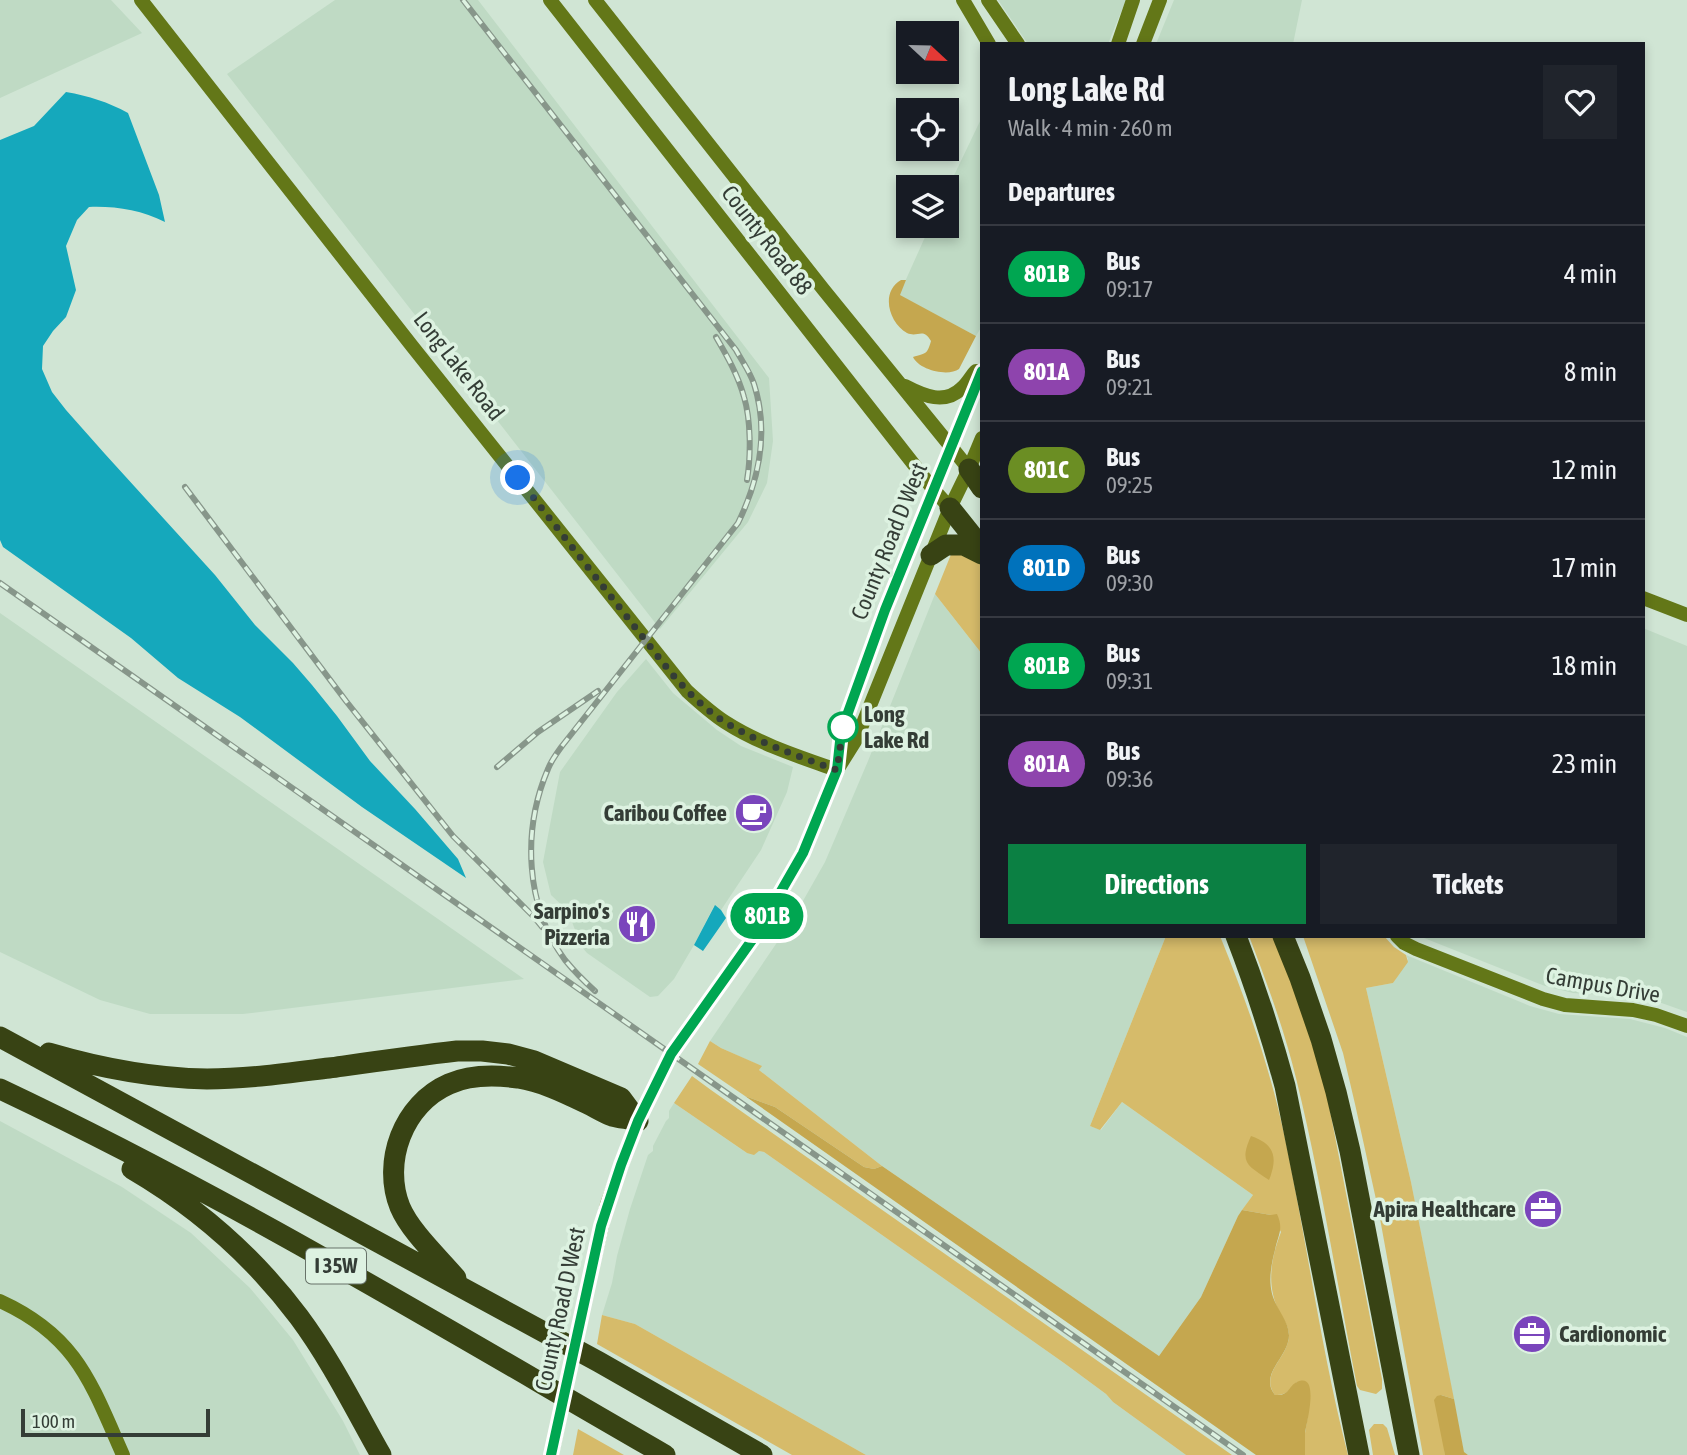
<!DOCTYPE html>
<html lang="en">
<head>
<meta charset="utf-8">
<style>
  :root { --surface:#171b24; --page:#20242c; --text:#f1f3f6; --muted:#9ea1a6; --line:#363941; --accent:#0b8043 }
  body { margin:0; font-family:"Asap Condensed",sans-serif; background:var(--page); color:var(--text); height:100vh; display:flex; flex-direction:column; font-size:26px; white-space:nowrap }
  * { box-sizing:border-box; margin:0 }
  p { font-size:23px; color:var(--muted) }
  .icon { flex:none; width:38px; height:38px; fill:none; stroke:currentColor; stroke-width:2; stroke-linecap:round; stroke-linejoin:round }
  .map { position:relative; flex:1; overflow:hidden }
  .details { position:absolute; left:980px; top:42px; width:665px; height:896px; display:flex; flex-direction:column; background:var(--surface); border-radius:0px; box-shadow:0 4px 10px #0003 }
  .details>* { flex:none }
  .badge { padding:0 14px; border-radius:23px; font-size:24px; line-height:46px }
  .needle { width:46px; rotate:112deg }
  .tools { position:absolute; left:896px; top:21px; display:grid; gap:14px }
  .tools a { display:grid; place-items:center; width:63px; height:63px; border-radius:0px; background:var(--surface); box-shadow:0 4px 10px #0003; font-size:35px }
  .scale { position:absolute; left:21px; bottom:18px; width:189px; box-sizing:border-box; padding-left:7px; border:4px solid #343d36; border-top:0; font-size:19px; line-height:24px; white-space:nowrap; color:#343d36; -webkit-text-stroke:5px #ddf2e1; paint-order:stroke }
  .you { position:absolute; width:35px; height:35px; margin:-18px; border:5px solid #fff; border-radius:50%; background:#1a73e8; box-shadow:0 0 0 10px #1a73e833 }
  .map>.badge { position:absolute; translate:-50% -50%; box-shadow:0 0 0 4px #fff }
  h2 { padding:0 28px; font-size:26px; line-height:63px }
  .round { display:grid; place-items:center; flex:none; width:74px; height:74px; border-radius:0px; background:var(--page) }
  .head { display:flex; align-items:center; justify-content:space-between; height:119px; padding:0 28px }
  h1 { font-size:33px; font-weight:700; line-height:52px }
  .primary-button { display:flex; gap:14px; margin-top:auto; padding:14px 28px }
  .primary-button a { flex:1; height:80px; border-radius:0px; background:var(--accent); color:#fff; font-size:28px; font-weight:700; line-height:80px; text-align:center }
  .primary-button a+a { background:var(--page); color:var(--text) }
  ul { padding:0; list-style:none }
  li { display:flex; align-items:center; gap:21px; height:98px; padding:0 28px; border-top:2px solid var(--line) }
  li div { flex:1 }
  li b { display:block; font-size:26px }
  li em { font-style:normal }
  li .badge { min-width:77px; font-weight:700; text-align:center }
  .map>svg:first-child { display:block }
  .built { fill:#bfdac4 }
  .green { fill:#d6bb6a }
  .forest { fill:#c5a74f }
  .water { fill:#15a8bc }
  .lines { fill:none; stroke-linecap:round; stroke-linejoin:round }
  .secondary { stroke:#637718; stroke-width:14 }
  .highway { stroke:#384314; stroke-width:21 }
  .rail-casing { stroke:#87968a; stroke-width:6 }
  .rail { stroke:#ddf2e1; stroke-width:3.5; stroke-dasharray:10; stroke-linecap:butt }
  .secondary-bridge { stroke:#637718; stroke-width:14 }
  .line-casing { stroke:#fff; stroke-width:16 }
  .line { stroke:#00a651; stroke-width:10 }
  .walk { stroke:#343d36; stroke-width:7; stroke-dasharray:0 12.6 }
  .stop-dot { fill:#fff; stroke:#00a651; stroke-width:3.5 }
  .labels { text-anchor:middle; stroke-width:7; stroke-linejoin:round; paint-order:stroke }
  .shield { fill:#ddf2e1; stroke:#677369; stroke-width:2 }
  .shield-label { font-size:21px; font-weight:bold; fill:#343d36 }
  .street-label { font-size:23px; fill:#343d36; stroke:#ddf2e1 }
  .stop-label { font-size:23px; font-weight:bold; fill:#343d36; stroke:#ddf2e1; text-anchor:start }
  .poi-label { font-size:23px; font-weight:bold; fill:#343d36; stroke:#ddf2e1; text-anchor:end }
</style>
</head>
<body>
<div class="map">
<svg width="1687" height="1455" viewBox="0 0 1687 1455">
  <rect width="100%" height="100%" fill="#d0e5d4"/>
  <path class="built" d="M0,0H111L142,33L0,98Z
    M335,0H478L769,378L773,441L767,483L748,522L660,629L227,74Z
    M998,0H1126L1108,44H1028Z
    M1174,0H1302L1293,44H1156Z
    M982,117V326L976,336L899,295L930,226H947V190Z
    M935,594L982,654V936H1166L1090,1126L1101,1130L1122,1102L1253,1195L1238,1216L1201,1297L1159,1356L882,1166L759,1070L761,1066L721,1048L710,1041L791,922L825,862L868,761Z
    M0,613L524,979L243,1014H150L100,1000L0,952Z
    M1643,628L1687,646V1012L1653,1000L1636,997L1573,993L1545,986L1419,936H1643Z
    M646,659L673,693L717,730L741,746L793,767L787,792L761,850L721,910L714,906L694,945L674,979L658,996L650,997L587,953L581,946L568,911L551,895L543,862L560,772L617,692Z
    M1406,955L1530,1006L1559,1014L1630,1019L1665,1028L1687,1037V1455H1468L1464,1453L1411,1182L1366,988L1393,983L1408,959Z
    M674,1103L747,1153L759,1151L764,1152L1064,1363L1106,1394L1113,1402L1186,1455H866L635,1324L602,1315L612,1283L617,1256L630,1209L648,1155L653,1151V1146L666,1121L669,1118V1111Z
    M0,1121L122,1187L191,1233L250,1288L293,1340L343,1421L360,1455H0Z"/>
  <path class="green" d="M952,552L974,557L982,566V654L935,594Z
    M1166,936H1220C1247,1002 1270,1068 1285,1138C1307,1243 1321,1350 1348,1455H1305V1433L1308,1415L1297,1382C1290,1390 1285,1396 1275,1395C1259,1374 1288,1358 1289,1336C1289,1326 1283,1319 1279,1311C1266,1285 1271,1258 1281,1232L1271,1215L1242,1210L1253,1195L1122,1102L1100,1130L1090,1126Z
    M1249,936H1274L1292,981L1325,1085L1382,1379V1389L1376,1394L1360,1390L1357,1386C1337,1284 1321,1179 1296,1078C1284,1029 1267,983 1249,936Z
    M1303,936H1384L1394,947L1406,955L1408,962L1393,983L1366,988L1411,1182L1454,1399L1441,1395L1445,1455H1423L1379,1213L1355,1104L1343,1053Z
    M710,1041L721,1048L762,1066L759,1070L882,1166L874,1169L864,1167L775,1107L745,1096L698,1064Z
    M692,1076L711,1090L1232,1455H1186L1113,1402L1106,1394L1064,1363L764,1152L759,1151L754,1155L747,1153L674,1103Z
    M602,1315L635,1324L866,1455H792L597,1344Z
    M1374,1424H1383L1387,1428L1395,1455H1373L1369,1430Z
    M578,1429L624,1455H573Z"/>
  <path class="forest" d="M901,280H906L900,295L976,336L959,369C948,377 919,370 913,357C926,353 927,355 931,341C923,327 918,338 907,333C889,323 880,292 901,280Z
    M745,1096L775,1107L864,1167L874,1169L882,1166L1159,1356L1201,1297L1238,1216L1242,1210L1271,1215L1277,1214C1284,1229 1278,1235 1275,1250C1271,1265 1268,1282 1273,1297C1278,1312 1293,1326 1288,1342C1283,1361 1260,1376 1275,1395C1290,1396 1288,1386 1297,1382C1321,1371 1306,1425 1305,1433C1305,1440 1305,1448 1305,1455H1256Z
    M1251,1136C1275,1144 1278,1158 1269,1180C1247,1165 1239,1163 1251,1136Z
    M1441,1395L1454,1399L1464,1452L1468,1455H1445L1434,1400L1437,1396Z"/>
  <path class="water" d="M66,92C89,96 108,102 128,113L159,195L165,222C141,210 115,206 89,207L77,220L66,246L76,290L66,317L53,331L43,346L42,369L52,392L66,410L105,454L215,575L255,625L293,663L312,685L337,716L370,761L415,809L458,859L466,878L362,807L240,717L178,678L131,638L3,547L0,540V140L34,126Z
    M715,905L721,910L726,918L703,951L694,945Z"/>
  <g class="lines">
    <path class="secondary" d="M141,0L412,346L687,691C699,702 711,713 725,722C759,744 800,757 837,770
      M550,0L933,489L950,508
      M595,0L823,289L969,469
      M963,0L989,44
      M988,0L1018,44
      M1118,44L1133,0
      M1143,44L1160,0
      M905,386C924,396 945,405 962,388C968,383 971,376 976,371
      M1643,598L1687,615
      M838,765L841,732L885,610L982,371
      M1397,936L1404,943L1416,949L1543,999L1565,1005L1633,1010L1656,1015L1687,1026
      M586,1294L607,1204L638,1121L671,1054L757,933L775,904L803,853L837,770L857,738L950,508L969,469L982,438
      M0,1301C77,1336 91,1383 123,1455"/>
    <path class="highway" d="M969,469L982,488
      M950,508L982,548
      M931,555L946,545H964L982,554
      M1236,936C1255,985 1271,1035 1285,1086L1359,1455
      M1283,936L1300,978L1321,1039L1336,1092L1350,1151L1409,1455
      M0,1037L599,1362L762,1455
      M49,1053C100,1068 153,1078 207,1079C248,1079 289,1073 329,1068C372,1062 414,1056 457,1051H482L508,1054L534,1061L621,1098L638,1121
      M0,1089C229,1197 446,1329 665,1455
      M132,1169C197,1207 254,1257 299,1317C331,1360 355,1409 381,1455
      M456,1278C439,1258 410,1231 400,1207C382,1162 403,1104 449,1084C469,1075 496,1075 518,1078C543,1082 565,1093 588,1104C596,1108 604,1113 612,1116C620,1118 630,1119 638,1121"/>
    <g class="rail-casing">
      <path id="rail" d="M463,0L736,350C742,361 750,372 754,384C769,431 759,480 738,523L562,746C557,753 551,761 548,769C522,830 525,906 565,960C574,971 585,982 595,991
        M716,337C727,356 738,375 744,397C751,420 751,456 747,480
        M185,487L346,701L453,836L534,917L542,927
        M0,583L1243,1455
        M497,767L538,732L598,691"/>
    </g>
    <use href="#rail" class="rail"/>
    <path class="secondary-bridge" d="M553,1448L586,1294"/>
  </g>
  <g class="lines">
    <g class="line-casing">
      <path id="line" d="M551,1455L601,1226L621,1165L638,1121L671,1054L757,933L803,853L837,770L841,732L885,610L982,371"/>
    </g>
    <use href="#line" class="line"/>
    <path class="walk" d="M518,478L671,673C688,692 706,711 728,724C762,744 800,757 837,770L843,727"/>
  </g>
  <defs>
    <g id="cafe-disc" transform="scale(2.0125)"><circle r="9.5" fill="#7a45bc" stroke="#ddf2e1"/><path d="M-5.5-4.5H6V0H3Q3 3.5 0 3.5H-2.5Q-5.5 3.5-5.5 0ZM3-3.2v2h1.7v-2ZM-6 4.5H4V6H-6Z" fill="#fff"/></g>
    <g id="restaurant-disc" transform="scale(2.0125)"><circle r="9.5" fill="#7a45bc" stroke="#ddf2e1"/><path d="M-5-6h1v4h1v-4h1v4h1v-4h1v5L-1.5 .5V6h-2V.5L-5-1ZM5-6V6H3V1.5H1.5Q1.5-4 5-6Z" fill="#fff"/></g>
    <g id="office-disc" transform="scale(2.0125)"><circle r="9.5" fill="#7a45bc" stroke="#ddf2e1"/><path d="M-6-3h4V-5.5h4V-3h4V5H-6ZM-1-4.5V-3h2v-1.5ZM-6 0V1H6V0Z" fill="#fff"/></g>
  </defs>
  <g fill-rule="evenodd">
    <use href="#cafe-disc" x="754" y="813"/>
    <use href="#restaurant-disc" x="637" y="924"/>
    <use href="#office-disc" x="1543" y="1209"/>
    <use href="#office-disc" x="1532" y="1334"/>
  </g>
  <circle class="stop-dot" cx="843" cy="727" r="14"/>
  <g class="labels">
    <rect class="shield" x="306" y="1248.5" width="60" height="35" rx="5"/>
    <g class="shield-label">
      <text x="336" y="1273">I 35W</text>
    </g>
    <g class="street-label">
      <text transform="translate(767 240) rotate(52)" y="8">County Road 88</text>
      <text transform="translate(459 366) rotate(52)" y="8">Long Lake Road</text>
      <text transform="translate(889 541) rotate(-68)" y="8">County Road D West</text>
      <text transform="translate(1603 985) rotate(10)" y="8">Campus Drive</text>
      <text transform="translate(560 1309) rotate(-78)" y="8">County Road D West</text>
    </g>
    <g class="stop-label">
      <text x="864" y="722">Long<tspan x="864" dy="26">Lake Rd</tspan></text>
    </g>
    <g class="poi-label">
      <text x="727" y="821">Caribou Coffee</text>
      <text x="610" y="919">Sarpino's<tspan x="610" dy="26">Pizzeria</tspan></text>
      <text x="1516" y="1217">Apira Healthcare</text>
      <text x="1559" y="1342" text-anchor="start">Cardionomic</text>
    </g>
  </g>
</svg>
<div class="tools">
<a><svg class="needle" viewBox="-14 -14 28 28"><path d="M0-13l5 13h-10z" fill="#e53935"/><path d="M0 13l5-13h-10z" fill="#9ea1a6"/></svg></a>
<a><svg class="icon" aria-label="locate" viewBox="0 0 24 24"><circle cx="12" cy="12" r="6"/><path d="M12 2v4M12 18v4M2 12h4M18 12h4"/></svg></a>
<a><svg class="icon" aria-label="layers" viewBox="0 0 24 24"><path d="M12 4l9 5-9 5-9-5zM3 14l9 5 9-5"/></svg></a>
</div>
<div class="scale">100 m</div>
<div class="you" style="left:518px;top:478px"></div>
<b class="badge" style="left:767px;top:916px;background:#00a651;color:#fff">801B</b>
<section class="details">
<div class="head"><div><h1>Long Lake Rd</h1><p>Walk · 4 min · 260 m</p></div><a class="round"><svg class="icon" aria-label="heart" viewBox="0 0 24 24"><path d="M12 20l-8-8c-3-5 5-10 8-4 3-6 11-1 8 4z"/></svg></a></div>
<h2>Departures</h2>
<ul>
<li><span class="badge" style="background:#00a651;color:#fff">801B</span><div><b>Bus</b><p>09:17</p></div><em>4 min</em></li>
<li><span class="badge" style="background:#8e44ad;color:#fff">801A</span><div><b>Bus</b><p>09:21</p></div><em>8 min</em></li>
<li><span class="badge" style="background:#6b8e23;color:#fff">801C</span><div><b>Bus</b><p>09:25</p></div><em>12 min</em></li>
<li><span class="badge" style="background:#0072bc;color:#fff">801D</span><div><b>Bus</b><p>09:30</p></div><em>17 min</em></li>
<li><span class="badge" style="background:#00a651;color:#fff">801B</span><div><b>Bus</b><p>09:31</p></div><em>18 min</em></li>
<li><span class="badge" style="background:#8e44ad;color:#fff">801A</span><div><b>Bus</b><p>09:36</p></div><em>23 min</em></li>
</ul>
<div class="primary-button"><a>Directions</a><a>Tickets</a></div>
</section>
</div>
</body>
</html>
